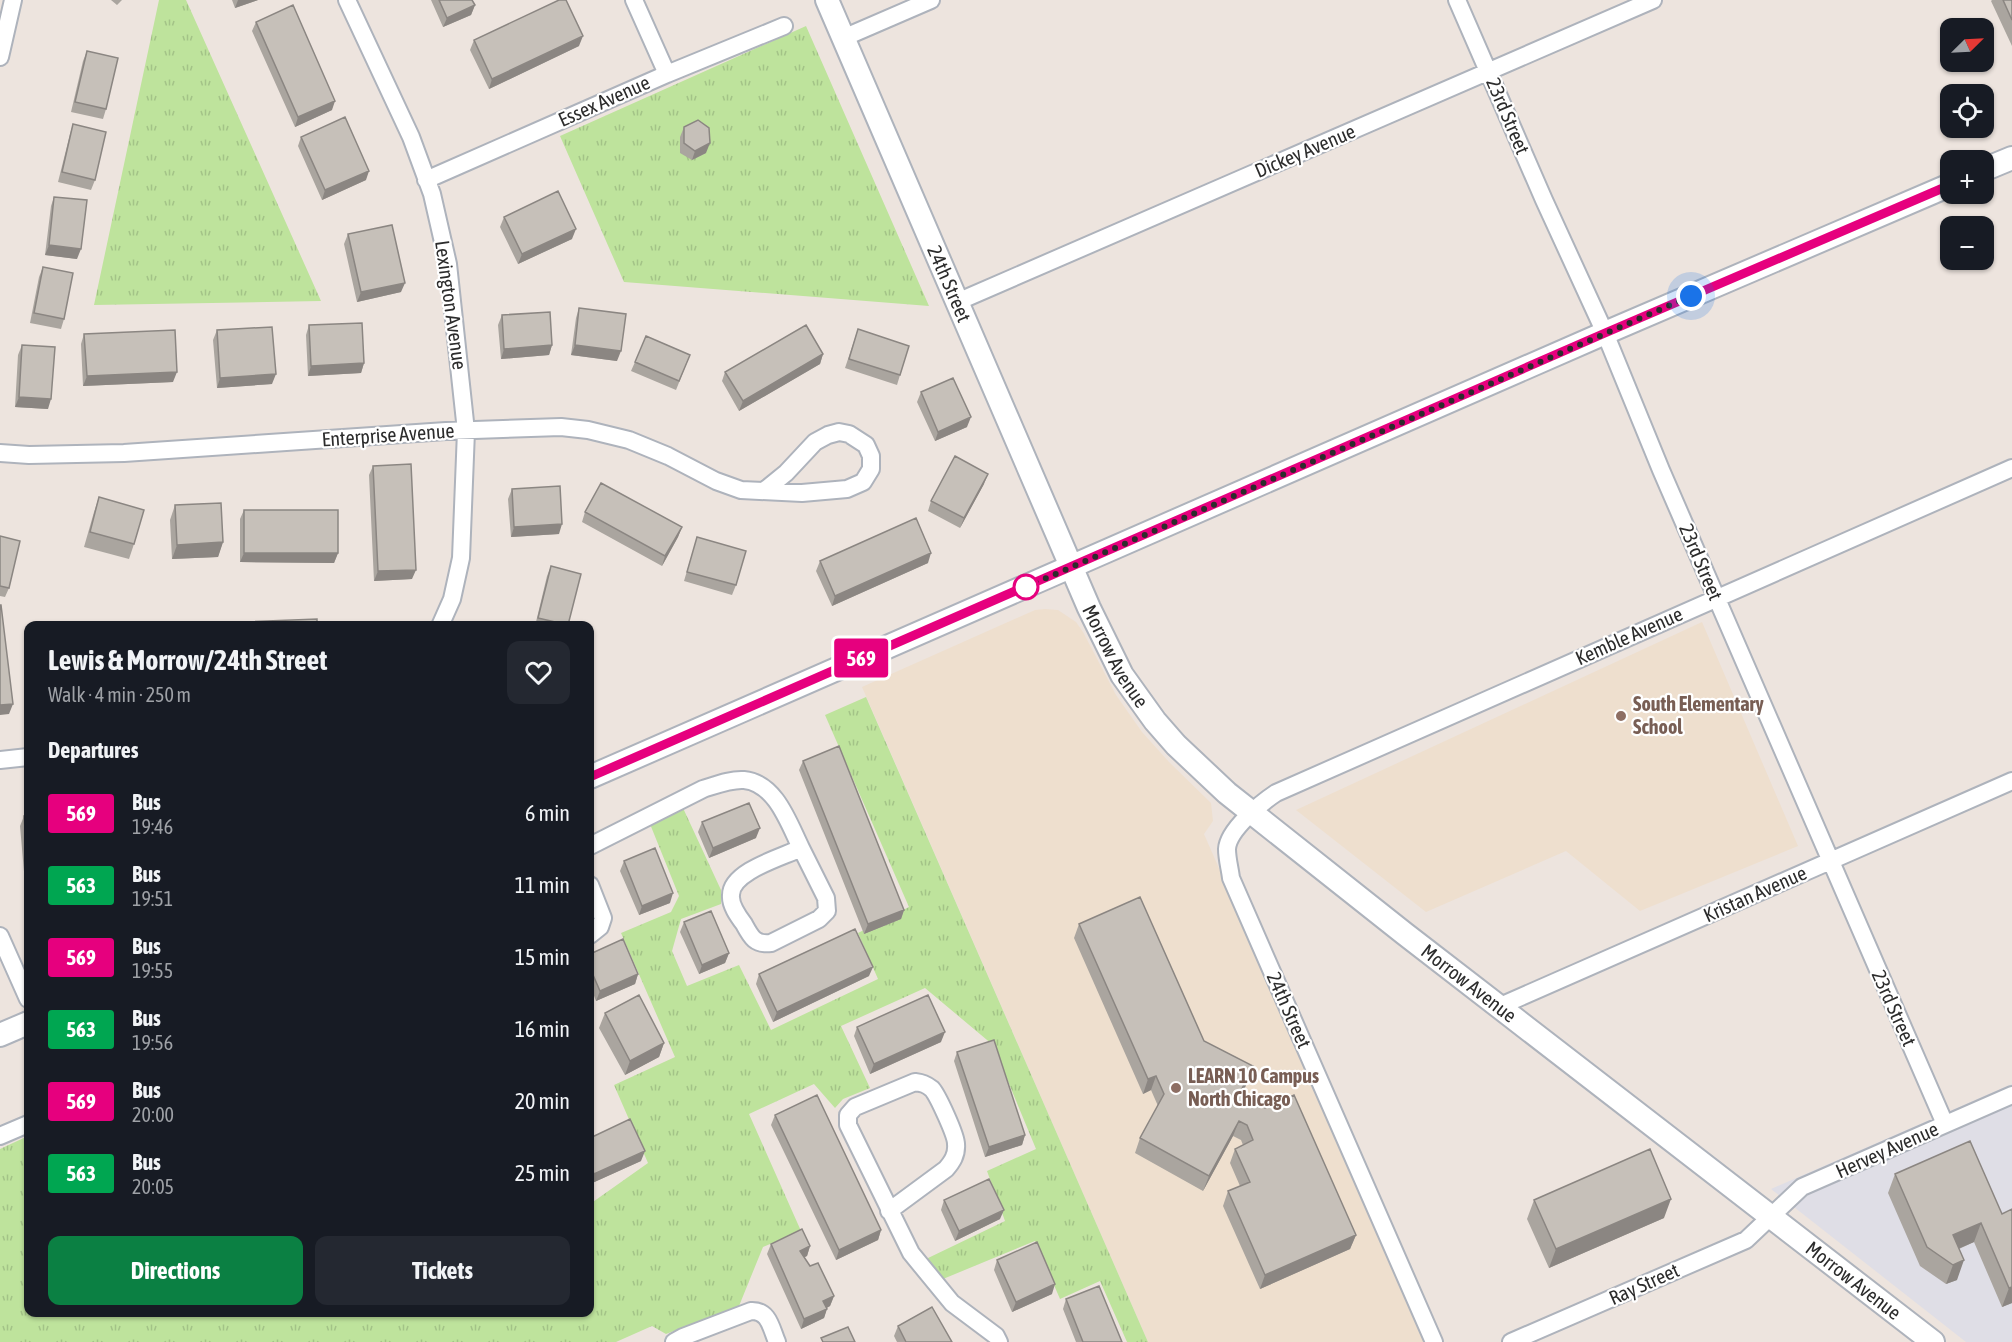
<!DOCTYPE html>
<html lang="en">
<head>
<meta charset="utf-8">
<style>
  :root { --surface:#171b24; --page:#242831; --text:#f1f3f6; --muted:#9ea1a6; --accent:#0b8043 }
  body { margin:0; font-family:"Asap Condensed",sans-serif; background:var(--page); color:var(--text); height:100vh; display:flex; flex-direction:column; font-size:22px; white-space:nowrap }
  * { box-sizing:border-box; margin:0 }
  p { font-size:20px; color:var(--muted) }
  .icon { flex:none; width:33px; height:33px; fill:none; stroke:currentColor; stroke-width:2; stroke-linecap:round; stroke-linejoin:round }
  .map { position:relative; flex:1; overflow:hidden }
  .side { position:absolute; left:24px; top:621px; width:570px; height:696px; display:flex; flex-direction:column; background:var(--surface); border-radius:12px; box-shadow:0 2px 4px #0004 }
  .side>* { flex:none }
  .badge { padding:0 12px; border-radius:4px; font-size:21px; line-height:39px }
  .needle { width:39px; rotate:66deg }
  .buttons { position:absolute; left:1940px; top:18px; display:grid; gap:12px }
  .buttons a { display:grid; place-items:center; width:54px; height:54px; border-radius:12px; background:var(--surface); box-shadow:0 2px 4px #0004; font-size:30px }
  .you { position:absolute; width:30px; height:30px; margin:-15px; border:4px solid #fff; border-radius:50%; background:#1a73e8; box-shadow:0 0 0 9px #1a73e833 }
  .map>.badge { position:absolute; translate:-50% -50%; box-shadow:0 0 0 3px #fff }
  h2 { padding:0 24px; font-size:22px; line-height:54px }
  .round { display:grid; place-items:center; flex:none; width:63px; height:63px; border-radius:12px; background:var(--page) }
  .overview { display:flex; align-items:center; justify-content:space-between; height:102px; padding:0 24px }
  h1 { font-size:28px; font-weight:700; line-height:45px }
  .cta { display:flex; gap:12px; margin-top:auto; padding:12px 24px }
  .cta a { flex:1; height:69px; border-radius:12px; background:var(--accent); color:#fff; font-size:24px; font-weight:700; line-height:69px; text-align:center }
  .cta a+a { background:var(--page); color:var(--text) }
  ul { padding:0; list-style:none }
  li { display:flex; align-items:center; gap:18px; height:72px; padding:0 24px }
  li div { flex:1 }
  li b { display:block; font-size:22px }
  li em { font-style:normal }
  li .badge { min-width:66px; font-weight:700; text-align:center }
  .map>svg:first-child { display:block }
  .industrial { fill:#dfdee6 }
  .education { fill:#eedfce }
  .grass { fill:url(#grass-tufts) }
  .lines { fill:none; stroke-linecap:round; stroke-linejoin:round }
  .street-casing { stroke:#aeb3bc; stroke-width:20 }
  .secondary-casing { stroke:#aeb3bc; stroke-width:26 }
  .street { stroke:#fff; stroke-width:16 }
  .secondary { stroke:#fff; stroke-width:22 }
  .wall { fill:#aaa59f }
  .shaded-wall { fill:#8b8682 }
  .building { fill:#c6c0b9; stroke:#8b8682; stroke-width:1.5 }
  .line-casing { stroke:#fff; stroke-width:14 }
  .line { stroke:#e6007e; stroke-width:9 }
  .walk { stroke:#2c2c2c; stroke-width:6; stroke-dasharray:0 10.8 }
  .stop-dot { fill:#fff; stroke:#e6007e; stroke-width:3 }
  .education-dot { fill:#8d6e63; stroke:#fff; stroke-width:2 }
  .labels { text-anchor:middle; stroke-width:4.5; stroke-linejoin:round; paint-order:stroke }
  .street-label { font-size:20px; fill:#2c2c2c; stroke:#fff }
  .education-label { font-size:20px; font-weight:bold; fill:#785e54; stroke:#fff; text-anchor:start }
</style>
</head>
<body>
<div class="map">
<svg width="2012" height="1342" viewBox="0 0 2012 1342">
  <defs>
    <pattern id="grass-tufts" width="24" height="20" patternUnits="userSpaceOnUse" patternTransform="scale(1.5)"><rect width="24" height="20" fill="#bee39c"/><path d="M3 7l-1-3M5 7V3M7 7l1-3M15 17l-1-3M17 17v-4M19 17l1-3" fill="none" stroke="#a3c387"/></pattern>
  </defs>
  <rect width="100%" height="100%" fill="#ede4de"/>
  <path class="industrial" d="M2012,1084V1342H1966L1771,1189Z"/>
  <path class="education" d="M1045,609L1058,610L1076,622L1083,632L1116,695L1142,732L1169,762L1211,803L1213,821L1204,834L1426,1342H1148L862,687L1035,610Z
    M1702,622L1798,846L1640,911L1566,851L1426,912L1296,810Z"/>
  <path class="grass" d="M159,0H186L321,301L94,305Z
    M806,26L929,306L624,282L560,136Z
    M866,697L1148,1342H1127L1100,1281L1060,1299L1035,1241L943,1279L926,1259L1005,1221L987,1171L1036,1149L993,1045L925,988L841,1026L870,1088L843,1099L835,1108L814,1084L749,1114L801,1231L763,1247L739,1306L666,1334L652,1326L616,1342H0V1149L28,1136V1312H590V1204L648,1163L614,1085L675,1057L621,933L671,912L679,896L650,824L683,808L721,890V904L681,919L672,951L687,986L739,965L771,1030L878,979L858,933L909,907L825,715Z"/>
  <g class="lines">
    <g class="street-casing">
      <path id="street" d="M347,0L411,137L432,194L448,264L466,431L461,558L452,599L440,626
        M634,0L667,74
        M1457,0L1544,200L1605,333L1661,470L1945,1124
        M843,38L931,0
        M0,57L13,0
        M426,180L667,74L784,26
        M957,302L1653,0
        M0,453L29,455L124,453L446,431L561,427L588,430L629,440L668,456L716,481L741,490L802,493L847,489L863,482L871,469V456L866,445L849,434L839,432L828,435L815,442L786,473L765,490
        M0,760L28,757
        M590,846L703,789C716,785 731,779 744,780C776,783 789,824 801,848C783,857 731,871 731,895C730,905 738,916 744,924C751,937 755,945 771,943L819,919L827,911L826,898L801,848
        M590,885L603,918L600,927L590,935
        M0,936L28,999
        M1498,1007L2012,781
        M0,1136L28,1124
        M889,1211L946,1169C952,1162 957,1155 956,1144C956,1135 938,1096 932,1089C926,1084 922,1083 915,1082L855,1107L848,1115V1125L911,1253L952,1303L996,1336L999,1342
        M674,1342L683,1337L751,1311C769,1310 771,1328 777,1342
        M1434,1342L1231,878C1230,869 1227,859 1227,849C1228,830 1261,803 1276,793L2012,468
        M1511,1342L1746,1240L1802,1187L2012,1095"/>
    </g>
    <g class="secondary-casing">
      <g id="secondary">
        <path id="s1" d="M827,0L1089,608L1122,675L1155,721L1176,745L1227,793L1405,934L1933,1342"/>
        <path d="M1983,170L2012,158"/>
        <path d="M590,777L1605,333L1950,185"/>
        <path d="M0,1035L28,1023"/>
      </g>
    </g>
    <use href="#street" class="street"/>
    <use href="#secondary" class="secondary"/>
  </g>
  <path class="wall" d="M111,0H122L117,5Z
    M232,0H258L235,8Z
    M431,0H472L475,5L471,15L443,27Z
    M1992,0H2012V46L1991,1Z
    M256,22L332,110L295,127L252,31Z
    M474,40L579,46L489,89L470,50Z
    M87,51L106,109L103,119L71,112L83,61Z
    M73,124L95,180L91,190L58,182L70,134Z
    M684,127L706,153L692,160L680,153V137Z
    M301,137L366,180L322,200L298,146Z
    M54,197L77,259L45,255L51,206Z
    M504,217L572,239L518,264L500,227Z
    M348,234L401,292L357,302L344,244Z
    M43,267L64,319L61,329L30,323L39,277Z
    M579,308L617,361L571,355L576,318Z
    M502,315L552,345L549,355L501,359L498,325Z
    M309,325L364,363L361,373L308,376L306,335Z
    M858,329L900,375L897,385L845,368Z
    M217,330L272,384L217,388L213,340Z
    M84,334L173,382L83,386L81,344Z
    M22,345L48,409L15,407L18,355Z
    M823,354L820,364L739,411L722,381L725,372Z
    M690,355L676,390L631,371L635,362Z
    M921,392L967,427L935,441L917,402Z
    M373,466L412,579L374,581L369,475Z
    M984,484L960,528L928,511L931,501Z
    M512,489L559,534L511,537L508,499Z
    M99,497L134,544L129,559L84,547L94,512Z
    M175,505L223,542L218,557L172,559L170,520Z
    M244,510L338,553L334,563L240,562V519Z
    M585,512L682,527L678,537L662,566L582,522Z
    M0,536L9,588L5,597L0,596Z
    M697,537L736,585L732,595L684,581Z
    M820,561L928,563L832,606L816,571Z
    M551,566L568,626H535L547,576Z
    M803,761L904,910L901,919L864,934L799,770Z
    M24,816H28V882L25,883L20,826Z
    M702,822L756,838L709,858L698,832Z
    M624,861L670,903L639,915L620,871Z
    M684,922L729,953L725,963L699,974L680,932Z
    M1079,924L1204,1041L1253,1066L1248,1081L1241,1096L1356,1235L1350,1249L1260,1289L1223,1206L1228,1191L1240,1186L1230,1163L1235,1149L1243,1145L1241,1140L1233,1136L1203,1191L1135,1153L1140,1138L1158,1106L1151,1090L1143,1094L1074,938Z
    M590,954L638,974L635,984L596,1001L590,985Z
    M759,974L869,976L773,1022L756,984Z
    M605,1013L664,1043L659,1057L625,1075L599,1028Z
    M857,1027L941,1042L870,1074L854,1036Z
    M957,1052L1025,1135L1022,1145L985,1157L954,1061Z
    M775,1115L881,1230L878,1240L836,1260L771,1125Z
    M590,1138L641,1161L590,1184Z
    M1895,1174L2002,1214L2012,1303L2002,1307L1974,1242L1959,1249L1957,1280L1946,1284L1920,1266L1888,1193Z
    M944,1200L1000,1219L955,1241L941,1210Z
    M1534,1200L1664,1218L1549,1268L1527,1219Z
    M771,1244L810,1246L807,1256L804,1257L810,1266L834,1296L830,1306L827,1308L824,1318L801,1329L767,1254Z
    M997,1260L1052,1294L1012,1312L994,1270Z
    M1066,1299L1122,1342H1076L1063,1309Z
    M898,1326L952,1342H897L894,1336Z"/>
  <path class="shaded-wall" d="M238,0H258L235,8Z
    M475,5L471,15L443,27L447,18Z
    M583,36L579,46L489,89L492,79Z
    M335,101L332,110L295,127L298,117Z
    M710,143L706,153L692,160L695,151Z
    M369,171L366,180L322,200L325,190Z
    M576,229L572,239L518,264L522,254Z
    M49,245L81,249L77,259L45,255Z
    M405,283L401,292L357,302L361,292Z
    M552,345L549,355L501,359L504,349Z
    M575,345L621,351L617,361L571,355Z
    M823,354L820,364L739,411L743,401Z
    M364,363L361,373L308,376L311,366Z
    M177,372L173,382L83,386L87,376Z
    M276,374L272,384L217,388L220,378Z
    M19,397L51,399L48,409L15,407Z
    M971,417L967,427L935,441L938,432Z
    M988,474L984,484L960,528L964,518Z
    M562,524L559,534L511,537L514,527Z
    M682,527L678,537L662,566L665,556Z
    M223,542L218,557L172,559L177,545Z
    M244,553H338L334,563L240,562Z
    M931,553L928,563L832,606L835,596Z
    M416,570L412,579L374,581L378,571Z
    M13,704L9,714L0,715V705Z
    M760,828L756,838L709,858L713,848Z
    M28,874V882L25,883Z
    M673,893L670,903L639,915L642,906Z
    M904,910L901,919L864,934L868,924Z
    M729,953L725,963L699,974L702,965Z
    M873,967L869,976L773,1022L777,1012Z
    M638,974L635,984L596,1001L600,991Z
    M945,1032L941,1042L870,1074L874,1064Z
    M664,1043L659,1057L625,1075L630,1061Z
    M1253,1066L1248,1081L1234,1110L1239,1095Z
    M1156,1076L1151,1090L1143,1094L1148,1079Z
    M1239,1121L1233,1136L1203,1191L1209,1176Z
    M1025,1135L1022,1145L985,1157L989,1147Z
    M645,1151L641,1161L590,1184L594,1174Z
    M1671,1199L1664,1218L1549,1268L1556,1249Z
    M1004,1210L1000,1219L955,1241L959,1231Z
    M1981,1223L1974,1242L1946,1254L1953,1235Z
    M881,1230L878,1240L836,1260L839,1250Z
    M1356,1235L1350,1249L1260,1289L1265,1275Z
    M810,1246L807,1256L797,1261L800,1251Z
    M1964,1260L1957,1280L1946,1284L1953,1265Z
    M1055,1284L1052,1294L1012,1312L1016,1302Z
    M2012,1287V1303L2002,1307L2009,1288Z
    M834,1296L830,1306L820,1311L823,1301Z
    M827,1309L824,1318L801,1329L804,1319Z"/>
  <path class="building" d="M439,0H472L475,5L447,18Z
    M559,0H566L583,36L492,79L474,40Z
    M2003,0H2012V20Z
    M293,5L335,101L298,117L256,22Z
    M87,51L118,58L106,109L75,102Z
    M345,117L369,171L325,190L301,137Z
    M698,120L709,128L710,143L695,151L684,143V127Z
    M73,124L106,132L95,180L62,172Z
    M558,191L576,229L522,254L504,217Z
    M54,197L87,200L81,249L49,245Z
    M392,225L405,283L361,292L348,234Z
    M43,267L73,273L64,319L34,313Z
    M579,308L626,314L621,351L575,345Z
    M550,312L552,345L504,349L502,315Z
    M362,323L364,363L311,366L309,325Z
    M806,325L823,354L743,401L725,372Z
    M272,327L276,374L220,378L217,330Z
    M858,329L909,346L900,375L849,359Z
    M175,330L177,372L87,376L84,334Z
    M646,336L690,355L679,381L635,362Z
    M22,345L55,347L51,399L19,397Z
    M953,378L971,417L938,432L921,392Z
    M955,456L988,474L964,518L931,501Z
    M411,464L416,570L378,571L373,466Z
    M601,483L682,527L665,556L585,512Z
    M560,486L562,524L514,527L512,489Z
    M99,497L144,510L134,544L90,532Z
    M221,503L223,542L177,545L175,505Z
    M244,510H338V553H244Z
    M916,518L931,553L835,596L820,561Z
    M0,536L20,541L9,588L0,586Z
    M697,537L746,551L736,585L687,572Z
    M551,566L581,574L568,625L538,618Z
    M0,605H1L13,704L0,705Z
    M317,619V626H218V623Z
    M174,622V626H121V624Z
    M839,746L904,910L868,924L803,761Z
    M749,803L760,828L713,848L702,822Z
    M24,816H28V867Z
    M655,848L673,893L642,906L624,861Z
    M1140,897L1204,1041L1253,1066L1239,1095L1265,1108L1294,1095L1356,1235L1265,1275L1228,1191L1250,1182L1235,1149L1253,1140L1247,1125L1239,1121L1209,1176L1140,1138L1164,1094L1156,1076L1148,1079L1079,924Z
    M711,911L729,953L702,965L684,922Z
    M855,929L873,967L777,1012L759,974Z
    M623,939L638,974L600,991L590,968V954Z
    M639,995L664,1043L630,1061L605,1013Z
    M928,995L945,1032L874,1064L857,1027Z
    M994,1040L1025,1135L989,1147L957,1052Z
    M817,1095L881,1230L839,1250L775,1115Z
    M630,1119L645,1151L594,1174L590,1164V1138Z
    M1970,1141L2002,1214L2012,1209V1287L2009,1288L1981,1223L1953,1235L1964,1260L1953,1265L1927,1247L1895,1174Z
    M1650,1149L1671,1199L1556,1249L1534,1200Z
    M989,1179L1004,1210L959,1231L944,1200Z
    M802,1229L810,1246L800,1251L810,1266L818,1263L834,1296L823,1301L827,1309L804,1319L771,1244Z
    M1037,1242L1055,1284L1016,1302L997,1260Z
    M1099,1286L1122,1342H1083L1066,1299Z
    M932,1307L952,1342H906L898,1326Z
    M848,1327L855,1342H823L821,1338Z"/>
  <g class="lines">
    <g class="line-casing">
      <path id="line" d="M590,777L1605,333L1950,185"/>
    </g>
    <use href="#line" class="line"/>
    <path class="walk" d="M1026,587L1691,296"/>
  </g>
  <circle class="stop-dot" cx="1026" cy="587" r="12"/>
  <g class="education-dot">
    <circle cx="1621" cy="716" r="6"/>
    <circle cx="1176" cy="1088" r="6"/>
  </g>
  <g class="labels">
    <g class="street-label">
      <text transform="translate(604 101) rotate(-24)" y="7">Essex Avenue</text>
      <text transform="translate(1508 116) rotate(67)" y="7">23rd Street</text>
      <text transform="translate(1305 151) rotate(-23)" y="7">Dickey Avenue</text>
      <text dy="7" stroke="none"><textPath href="#s1" startOffset="309">24th Street</textPath></text>
      <text transform="translate(451 305) rotate(82)" y="7">Lexington Avenue</text>
      <text transform="translate(388 435) rotate(-4)" y="7">Enterprise Avenue</text>
      <text transform="translate(1701 562) rotate(67)" y="7">23rd Street</text>
      <text transform="translate(1629 636) rotate(-24)" y="7">Kemble Avenue</text>
      <text dy="7" stroke="none"><textPath href="#s1" startOffset="717">Morrow Avenue</textPath></text>
      <text transform="translate(1755 894) rotate(-24)" y="7">Kristan Avenue</text>
      <text dy="7" stroke="none"><textPath href="#s1" startOffset="1203">Morrow Avenue</textPath></text>
      <text transform="translate(1894 1008) rotate(66)" y="7">23rd Street</text>
      <text transform="translate(1289 1010) rotate(66)" y="7">24th Street</text>
      <text transform="translate(1887 1150) rotate(-24)" y="7">Hervey Avenue</text>
      <text dy="7" stroke="none"><textPath href="#s1" startOffset="1689">Morrow Avenue</textPath></text>
      <text transform="translate(1644 1284) rotate(-24)" y="7">Ray Street</text>
    </g>
    <g class="education-label">
      <text x="1633" y="711">South Elementary<tspan x="1633" dy="23">School</tspan></text>
      <text x="1188" y="1083">LEARN 10 Campus<tspan x="1188" dy="23">North Chicago</tspan></text>
    </g>
  </g>
</svg>
<div class="buttons">
<a><svg class="needle" viewBox="-14 -14 28 28"><path d="M0-13l5 13h-10z" fill="#e53935"/><path d="M0 13l5-13h-10z" fill="#9ea1a6"/></svg></a>
<a><svg class="icon" aria-label="locate" viewBox="0 0 24 24"><circle cx="12" cy="12" r="6"/><path d="M12 2v4M12 18v4M2 12h4M18 12h4"/></svg></a>
<a>+</a>
<a>−</a>
</div>
<div class="you" style="left:1691px;top:296px"></div>
<b class="badge" style="left:861px;top:658px;background:#e6007e;color:#fff">569</b>
<section class="side">
<div class="overview"><div><h1>Lewis &amp; Morrow/24th Street</h1><p>Walk · 4 min · 250 m</p></div><a class="round"><svg class="icon" aria-label="heart" viewBox="0 0 24 24"><path d="M12 20l-8-8c-3-5 5-10 8-4 3-6 11-1 8 4z"/></svg></a></div>
<h2>Departures</h2>
<ul>
<li><span class="badge" style="background:#e6007e;color:#fff">569</span><div><b>Bus</b><p>19:46</p></div><em>6 min</em></li>
<li><span class="badge" style="background:#00a651;color:#fff">563</span><div><b>Bus</b><p>19:51</p></div><em>11 min</em></li>
<li><span class="badge" style="background:#e6007e;color:#fff">569</span><div><b>Bus</b><p>19:55</p></div><em>15 min</em></li>
<li><span class="badge" style="background:#00a651;color:#fff">563</span><div><b>Bus</b><p>19:56</p></div><em>16 min</em></li>
<li><span class="badge" style="background:#e6007e;color:#fff">569</span><div><b>Bus</b><p>20:00</p></div><em>20 min</em></li>
<li><span class="badge" style="background:#00a651;color:#fff">563</span><div><b>Bus</b><p>20:05</p></div><em>25 min</em></li>
</ul>
<div class="cta"><a>Directions</a><a>Tickets</a></div>
</section>
</div>
</body>
</html>
